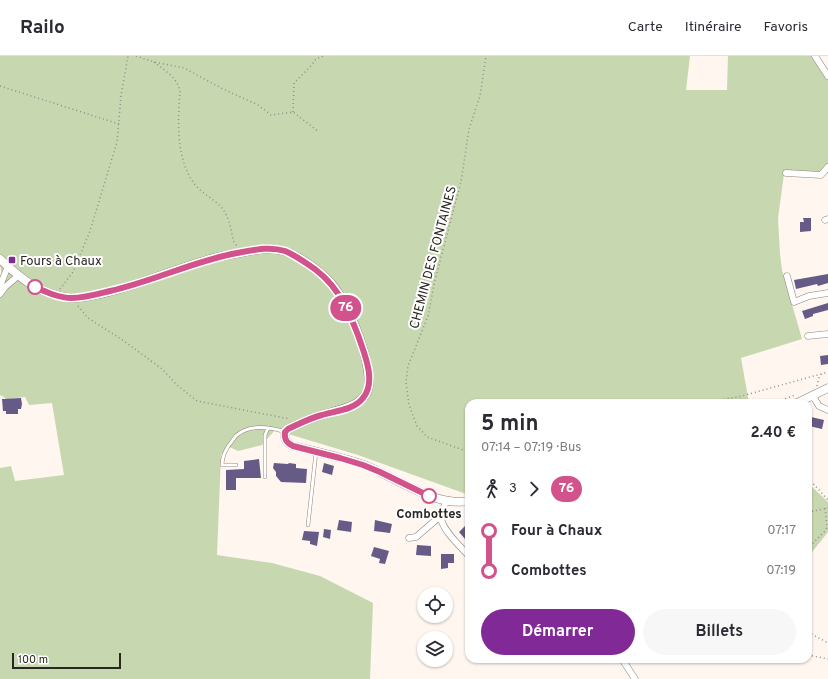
<!DOCTYPE html>
<html lang="fr">
<head>
<meta charset="utf-8">
<style>
  :root { --surface:#fff; --page:#f7f7f7; --text:#2b2b33; --muted:#7c7c81; --line:#e1e1e2; --accent:#812996 }
  body { margin:0; font-family:Overpass,sans-serif; background:var(--page); color:var(--text); height:100vh; display:flex; flex-direction:column; font-size:15px; white-space:nowrap }
  * { box-sizing:border-box; margin:0 }
  p { font-size:13px; color:var(--muted) }
  .icon { flex:none; width:22px; height:22px; fill:none; stroke:currentColor; stroke-width:2; stroke-linecap:round; stroke-linejoin:round }
  .map { position:relative; flex:1; overflow:hidden }
  .drawer { position:absolute; left:465px; top:343px; width:347px; height:264px; display:flex; flex-direction:column; background:var(--surface); border-radius:12px; box-shadow:0 1px 3px #0004 }
  .drawer>* { flex:none }
  .badge { padding:0 8px; border-radius:13px; font-size:14px; line-height:26px }
  .controls { position:absolute; left:417px; top:531px; display:grid; gap:8px }
  .controls a { display:grid; place-items:center; width:36px; height:36px; border-radius:50%; background:var(--surface); box-shadow:0 1px 3px #0004; font-size:20px }
  .scale { position:absolute; left:12px; bottom:10px; width:109px; box-sizing:border-box; padding-left:4px; border:2px solid #2b2622; border-top:0; font-size:11px; line-height:14px; white-space:nowrap; color:#2b2622; -webkit-text-stroke:3px #fff; paint-order:stroke }
  .map>.badge { position:absolute; translate:-50% -50%; box-shadow:0 0 0 2px #fff }
  .legs { display:flex; align-items:center; gap:6px; height:44px; padding:0 16px; font-size:13px }
  .legs p { margin-inline-start:auto }
  .overview { display:flex; align-items:center; justify-content:space-between; height:68px; padding:0 16px }
  h1 { font-size:22px; font-weight:700; line-height:30px }
  .action { display:flex; gap:8px; margin-top:auto; padding:8px 16px }
  .action a { flex:1; height:46px; border-radius:24px; background:var(--accent); color:#fff; font-size:16px; font-weight:700; line-height:46px; text-align:center }
  .action a+a { background:var(--page); color:var(--text) }
  ul { padding:0 16px; list-style:none }
  li { display:flex; align-items:center; gap:14px; height:40px; font-size:15px }
  li i { display:grid; place-items:center; width:6px; height:100%; margin:0 5px; background:currentColor }
  li i::after { content:''; width:10px; height:10px; margin:-5px; border:3px solid; border-radius:50%; background:var(--surface) }
  li p { margin-inline-start:auto }
  li:first-child i { background:linear-gradient(#0000 50%,currentColor 0) }
  li:last-child i { background:linear-gradient(currentColor 50%,#0000 0) }
  header { display:flex; align-items:center; gap:24px; box-sizing:border-box; height:56px; padding:0 20px; background:var(--surface); border-bottom:1px solid var(--line) }
  header strong { font-size:19px }
  nav { display:flex; gap:22px; margin-inline-start:auto; font-size:14px }
  .map>svg:first-child { display:block }
  .green { fill:#c7d7b0 }
  .building { fill:#665b87 }
  .lines { fill:none; stroke-linecap:round; stroke-linejoin:round }
  .lane-casing { stroke:#90847a; stroke-width:4 }
  .street-casing { stroke:#90847a; stroke-width:7 }
  .secondary-casing { stroke:#90847a; stroke-width:9 }
  .path { stroke:#938c87; stroke-width:1.5; stroke-dasharray:1 3; stroke-linecap:butt }
  .lane { stroke:#fff; stroke-width:3 }
  .street { stroke:#fff; stroke-width:6 }
  .secondary { stroke:#fff; stroke-width:8 }
  .line-1-casing { stroke:#fff; stroke-width:9 }
  .line-1 { stroke:#d2528b; stroke-width:6 }
  .poi-dot { fill:#812996; stroke:#fff; stroke-width:1.5 }
  .stop-1-dot { fill:#fff; stroke:#d2528b; stroke-width:2 }
  .labels { text-anchor:middle; stroke-width:4; stroke-linejoin:round; paint-order:stroke }
  .street-label { font-size:13px; fill:#2b2622; stroke:#fff }
  .poi-label { font-size:13px; fill:#2b2622; stroke:#fff; text-anchor:start }
  .stop-label { font-size:13px; font-weight:bold; fill:#2b2622; stroke:#fff }
</style>
</head>
<body>
<header>
<strong>Railo</strong>
<nav><a>Carte</a><a>Itinéraire</a><a>Favoris</a></nav>
</header>
<div class="map">
<svg width="828" height="623" viewBox="0 0 828 623">
  <rect width="100%" height="100%" fill="#fef6ef"/>
  <path class="green" d="M0,0H690L686,34H727L728,0H812L828,23V117L784,118L778,162L780,198L782,214L802,283L741,302L749,347H469V439L358,399L275,374L262,389L238,395L227,390L221,399L217,499L272,507L320,520L373,547L370,623H0V412L11,410L15,425L64,419L52,347L29,349L25,341L7,343L0,339V232L2,220L0,209Z
    M808,427L828,446V476L808,501Z"/>
  <path class="building" d="M803,162H811V175L800,176V166H804Z
    M828,218V227L818,230L817,228L796,233L794,224Z
    M828,247V254L813,258V260L805,263L802,255Z
    M828,299V308L821,309L820,300Z
    M21,342L22,348L21,353H18V358H6V355H3L2,343Z
    M811,361L824,364L822,373L809,370Z
    M259,403L261,422H236V434H226V414L244,413V405Z
    M274,407L288,408L289,407L296,408V412L307,413L306,427L281,426L276,420V416L273,412Z
    M324,407L334,410L332,419L322,416Z
    M339,464L352,466L351,476L337,474Z
    M375,464L392,468L390,477L374,475Z
    M469,466V480L465,483L459,476Z
    M324,473L331,474L330,483L323,481Z
    M304,475L319,476L317,490L310,488V485L302,484Z
    M417,489L431,490V500L416,499Z
    M374,491L389,495L385,508L379,507L380,503L371,500Z
    M441,498H454V507H448V512L441,513Z"/>
  <g class="lines">
    <g class="lane-casing">
      <path id="lane" d="M236,409H222C222,401 225,396 229,389C232,386 234,381 237,379C249,368 271,371 285,376
        M265,421V379L268,372
        M308,469L316,396"/>
    </g>
    <g class="street-casing">
      <path id="street" d="M815,0L828,20
        M786,117L821,119L828,111
        M825,164L828,163
        M787,220L794,246L809,240L828,237
        M0,230L8,210
        M0,238L5,231L19,219
        M808,280L828,278
        M812,339L819,350L828,354
        M446,445C445,450 441,456 441,461C441,473 461,491 469,500
        M409,482L416,481L437,463L441,461
        M622,603L635,623"/>
    </g>
    <g class="secondary-casing">
      <path id="secondary" d="M0,203C21,223 39,238 70,242C81,243 100,238 112,235C143,227 173,214 204,205C215,201 227,199 239,197C254,194 269,191 284,195C300,200 320,215 331,227C349,248 368,297 369,325C370,350 340,353 322,359C310,362 299,368 288,373L285,376C284,384 287,387 293,390C317,396 341,401 364,409C396,421 433,451 469,445
        M797,347L828,332"/>
    </g>
    <path class="path" d="M136,0L154,6L184,12L223,33L258,49L271,59L293,56L319,76
      M154,6C164,14 177,21 180,35C178,65 175,104 196,130C203,138 214,143 222,152C229,160 231,175 234,186L237,190
      M0,30L119,68
      M293,56L294,27L310,11L316,3L323,0
      M60,233L73,216L90,175L117,86L121,40L128,0
      M78,250L88,262L124,285L162,313L177,329L197,345L290,363
      M817,330L819,322L822,317
      M704,347L742,340L828,316
      M774,347L795,339
      M469,398L466,395L427,381L417,370L409,349L406,326L408,310L428,260L435,224L461,126L469,73L480,40L486,0
      M808,422L828,444
      M808,456L828,452
      M808,494L812,488L825,475L827,471L825,452
      M808,576L828,587
      M808,599L828,603"/>
    <use href="#lane" class="lane"/>
    <use href="#street" class="street"/>
    <use href="#secondary" class="secondary"/>
  </g>
  <g class="lines">
    <g class="line-1-casing">
      <path id="line-1" d="M35,231C46,236 59,242 72,242C84,242 98,238 110,235C154,225 194,205 237,197C253,194 270,190 285,195C292,198 300,203 306,207C335,225 346,248 358,279C364,297 377,325 363,342C354,354 335,355 322,359C310,362 299,368 288,373L285,376C284,384 287,387 293,390L340,402L363,409L380,416L429,440"/>
    </g>
    <use href="#line-1" class="line-1"/>
  </g>
  <rect class="poi-dot" x="8" y="200" width="8" height="8" rx="2"/>
  <g class="stop-1-dot">
    <circle cx="35" cy="231" r="7"/>
    <circle cx="429" cy="440" r="7"/>
  </g>
  <g class="labels">
    <g class="street-label">
      <text transform="translate(432 201) rotate(-75)" y="5">CHEMIN DES FONTAINES</text>
    </g>
    <g class="poi-label">
      <text x="20" y="209">Fours à Chaux</text>
    </g>
    <g class="stop-label">
      <text x="429" y="462">Combottes</text>
    </g>
  </g>
</svg>
<div class="controls">
<a><svg class="icon" aria-label="locate" viewBox="0 0 24 24"><circle cx="12" cy="12" r="6"/><path d="M12 2v4M12 18v4M2 12h4M18 12h4"/></svg></a>
<a><svg class="icon" aria-label="layers" viewBox="0 0 24 24"><path d="M12 4l9 5-9 5-9-5zM3 14l9 5 9-5"/></svg></a>
</div>
<div class="scale">100 m</div>
<b class="badge" style="left:346px;top:252px;background:#d2528b;color:#fff">76</b>
<section class="drawer">
<div class="overview"><div><h1>5 min</h1><p>07:14 – 07:19 · Bus</p></div><b>2.40 €</b></div>
<div class="legs"><svg class="icon" aria-label="walk" viewBox="0 0 24 24"><circle cx="13" cy="4" r="2"/><path d="M13 8l-2 6 4 7M11 14l-3 7M7 12l3-4h3l4 4"/></svg>3<svg class="icon" aria-label="forward" viewBox="0 0 24 24"><path d="M9 5l7 7-7 7"/></svg><b class="badge" style="background:#d2528b;color:#fff">76</b></div>
<ul>
<li><i style="color:#d2528b"></i><b>Four à Chaux</b><p>07:17</p></li>
<li><i style="color:#d2528b"></i><b>Combottes</b><p>07:19</p></li>
</ul>
<div class="action"><a>Démarrer</a><a>Billets</a></div>
</section>
</div>
</body>
</html>
